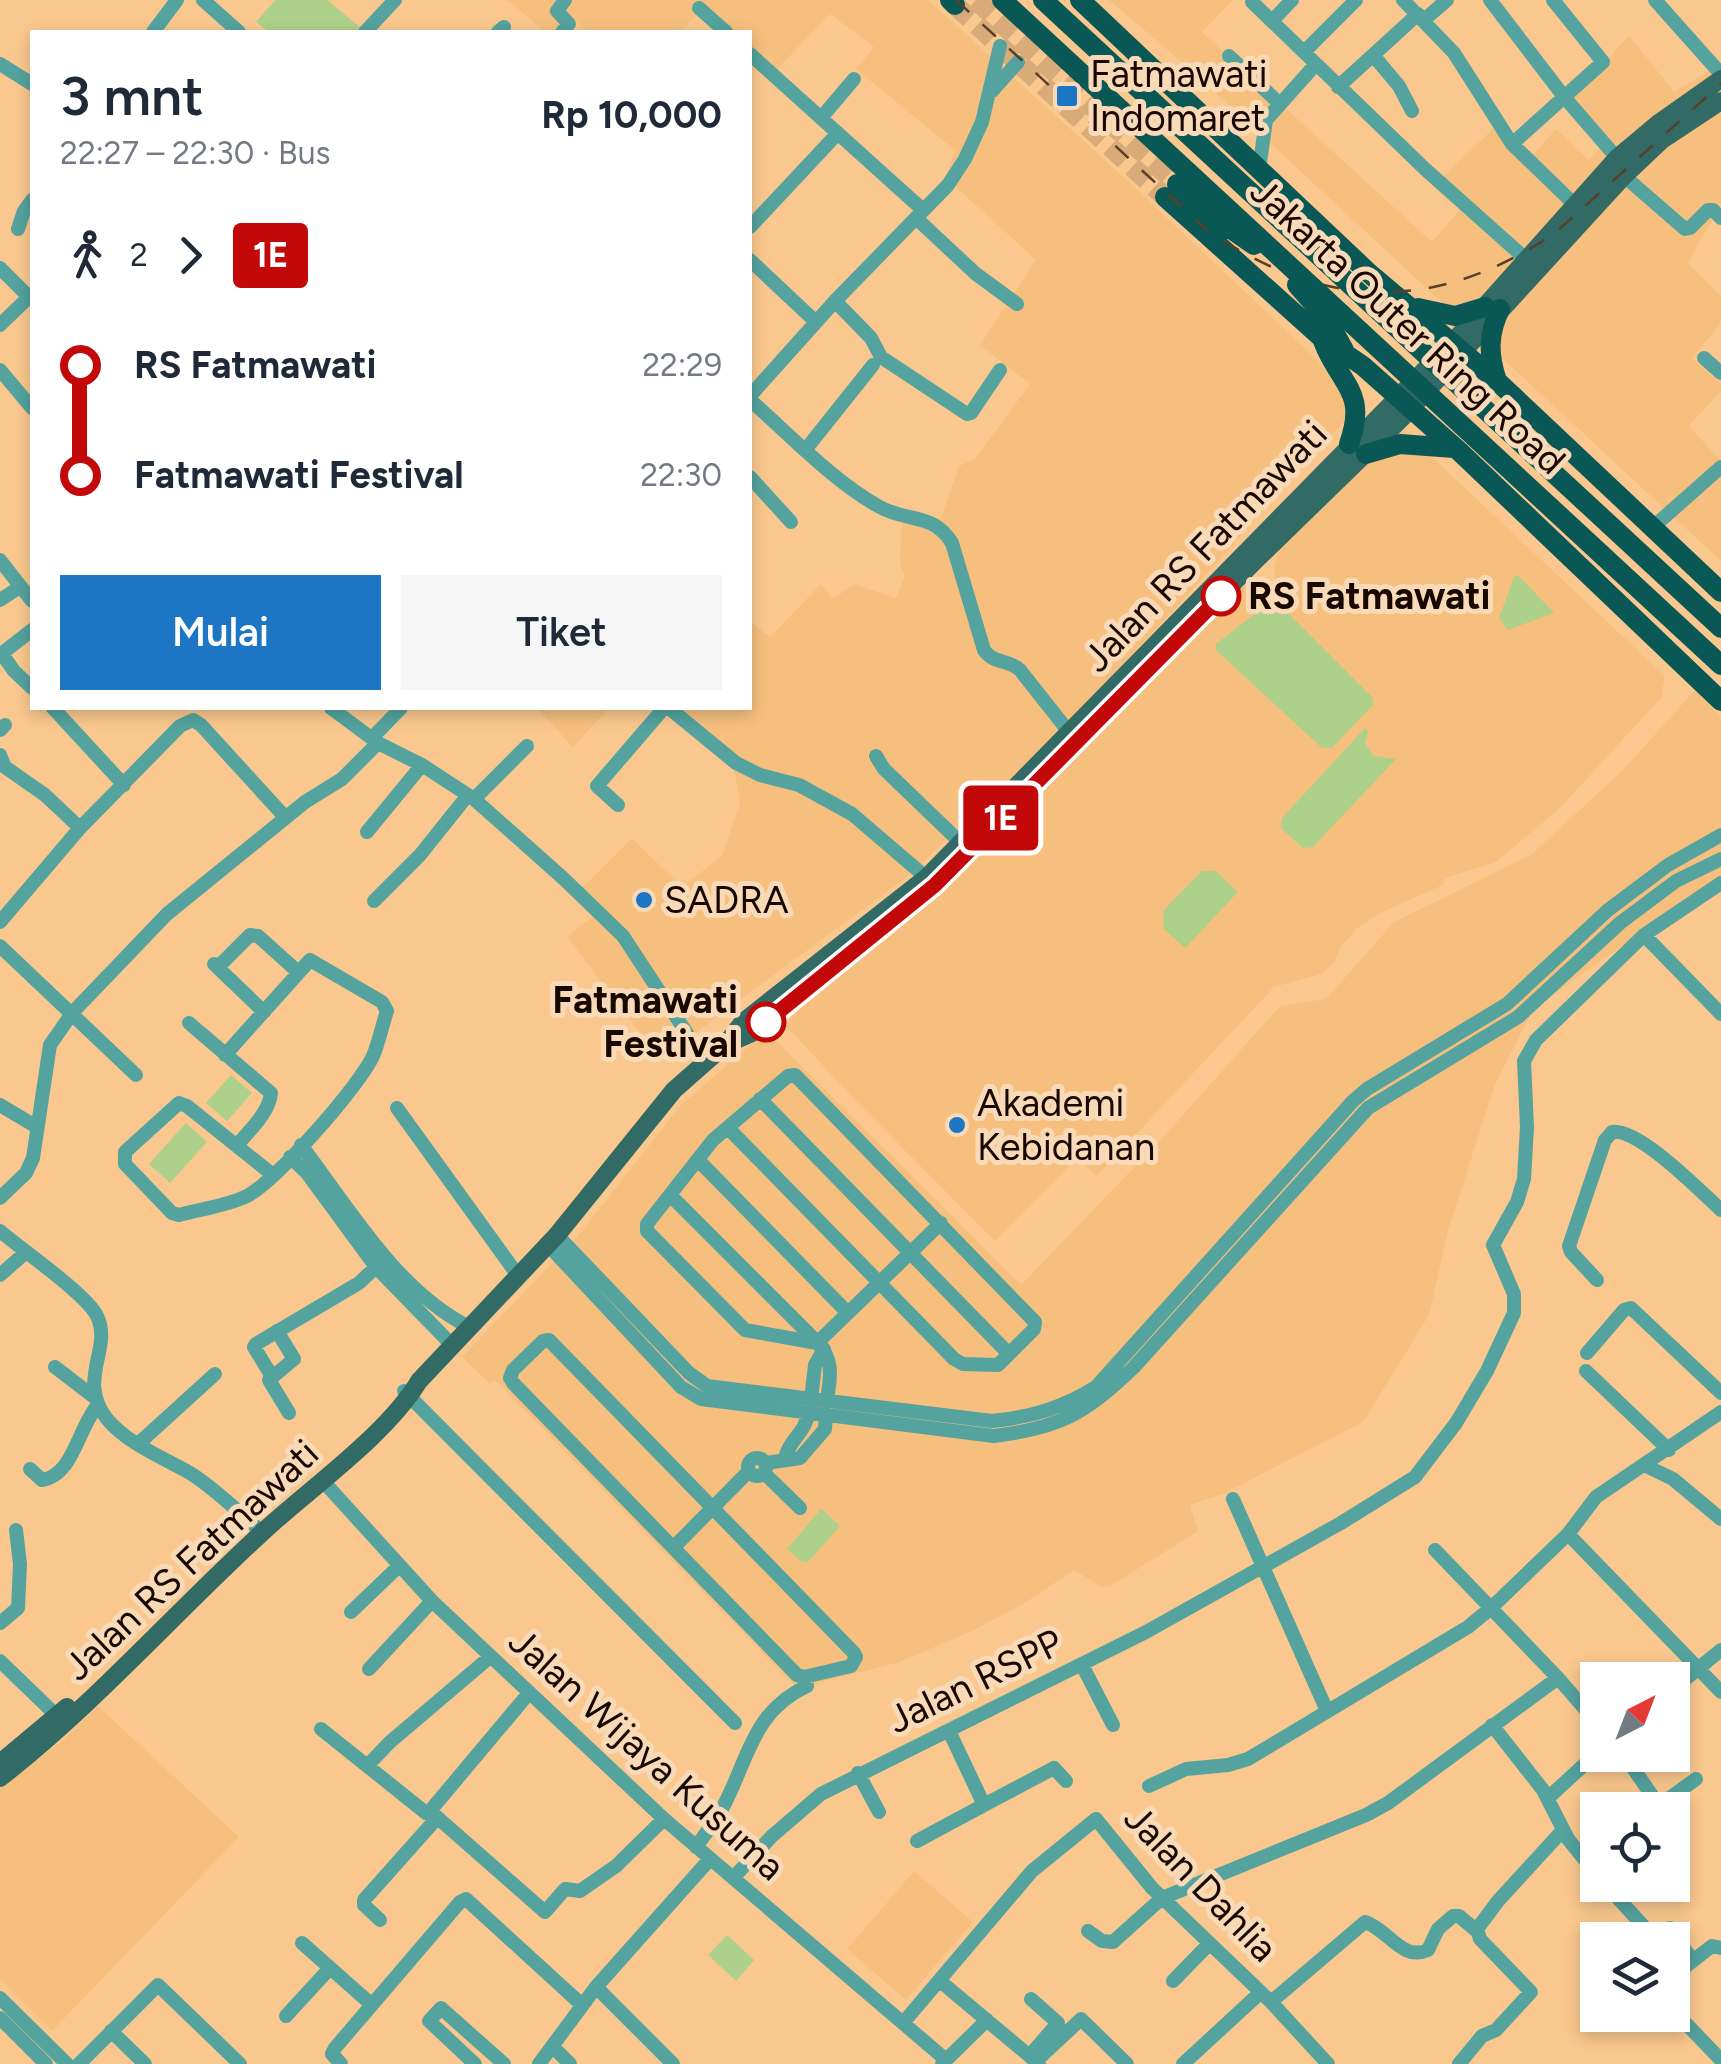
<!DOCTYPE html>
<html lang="id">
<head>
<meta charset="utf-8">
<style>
  :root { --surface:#fff; --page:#f6f6f7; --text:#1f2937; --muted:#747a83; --accent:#1d76c3 }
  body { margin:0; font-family:Figtree,sans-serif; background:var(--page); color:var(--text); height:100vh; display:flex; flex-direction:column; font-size:38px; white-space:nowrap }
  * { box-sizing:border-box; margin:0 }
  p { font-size:32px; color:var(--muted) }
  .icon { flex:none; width:55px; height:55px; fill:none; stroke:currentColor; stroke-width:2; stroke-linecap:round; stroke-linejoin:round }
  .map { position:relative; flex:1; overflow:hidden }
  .details { position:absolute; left:30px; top:30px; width:722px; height:680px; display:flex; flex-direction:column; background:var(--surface); border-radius:0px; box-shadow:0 5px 15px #0003 }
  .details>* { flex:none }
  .badge { padding:0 20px; border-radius:8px; font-size:35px; line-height:65px }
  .needle { width:65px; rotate:42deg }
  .fabs { position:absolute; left:1580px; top:1662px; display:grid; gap:20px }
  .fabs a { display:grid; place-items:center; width:110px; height:110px; border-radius:0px; background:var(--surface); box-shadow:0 5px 15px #0003; font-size:50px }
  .map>.badge { position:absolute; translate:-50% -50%; box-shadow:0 0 0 5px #fff }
  .legs { display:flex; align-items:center; gap:15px; height:110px; padding:0 30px; font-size:32px }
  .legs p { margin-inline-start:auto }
  .summary { display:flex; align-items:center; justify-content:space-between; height:170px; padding:0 30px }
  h1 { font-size:55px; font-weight:600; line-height:75px }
  .action { display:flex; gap:20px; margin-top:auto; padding:20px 30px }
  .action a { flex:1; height:115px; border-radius:0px; background:var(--accent); color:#fff; font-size:40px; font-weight:600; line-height:115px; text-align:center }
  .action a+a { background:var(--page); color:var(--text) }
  ul { padding:0 30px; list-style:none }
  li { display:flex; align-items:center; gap:35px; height:110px; font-size:38px }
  li i { display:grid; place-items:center; width:15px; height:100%; margin:0 12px; background:currentColor }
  li i::after { content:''; width:25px; height:25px; margin:-12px; border:8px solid; border-radius:50%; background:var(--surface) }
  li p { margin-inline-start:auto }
  li:first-child i { background:linear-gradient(#0000 50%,currentColor 0) }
  li:last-child i { background:linear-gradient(currentColor 50%,#0000 0) }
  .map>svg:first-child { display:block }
  .built { fill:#f6bf7e }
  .green { fill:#add08a }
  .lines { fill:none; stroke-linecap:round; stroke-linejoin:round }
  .highway-tunnel { stroke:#d8ab79; stroke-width:20; stroke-dasharray:20 10; stroke-linecap:butt }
  .minor { stroke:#54a39e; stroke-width:14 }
  .major { stroke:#326a66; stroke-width:18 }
  .highway { stroke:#095855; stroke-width:20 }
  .rail { stroke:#5a3f29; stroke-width:2.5; stroke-dasharray:18 18; stroke-linecap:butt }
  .highway-bridge { stroke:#095855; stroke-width:20 }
  .line-1-casing { stroke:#fff; stroke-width:22 }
  .line-1 { stroke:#c20809; stroke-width:15 }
  .poi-dot { fill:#1d76c3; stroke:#f8dab8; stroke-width:4 }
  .stop-1-dot { fill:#fff; stroke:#c20809; stroke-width:5 }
  .labels { text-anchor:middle; stroke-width:10; stroke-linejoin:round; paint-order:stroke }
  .poi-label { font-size:38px; fill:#190800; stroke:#f8dab8; text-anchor:start }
  .street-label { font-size:38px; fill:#190800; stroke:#f8dab8 }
  .stop-label { font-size:38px; font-weight:bold; fill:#190800; stroke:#f8dab8; text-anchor:start }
</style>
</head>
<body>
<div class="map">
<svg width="1721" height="2064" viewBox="0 0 1721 2064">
  <rect width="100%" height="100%" fill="#fac88e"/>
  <path class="built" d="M507,0H928L1129,182L1312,355L1357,407L1174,610L1029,762L907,877L660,1059L567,937L601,910L581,889L632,838L682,887L722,856L740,803L733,764L670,708H750V622L770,637L821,584L833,599L854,584L896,598L905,577L900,563L902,517L941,518L959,466L975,459L1030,384L980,345L1036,260L945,177L956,151L856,69L874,47L830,14L774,72L750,50V32H731L704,8L681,32H587L576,21L567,32H545Z
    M1109,0H1233L1202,32L1432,242L1467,201L1443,177L1497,125L1531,157L1556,129L1589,160L1607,139L1570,103L1629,35L1674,92L1721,64V204L1688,263L1721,296V323L1692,358L1721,384V391L1689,426L1721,461V561L1190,69Z
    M1400,427L1665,676L1661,698L1560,808L1496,862L1445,878L1443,885L1378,914L1356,929L1340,948L1334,963L1321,974L1274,987L1097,1176L1077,1158L995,1241L855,1100L787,1027L789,1021L803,1004L939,884L1237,589L1257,583L1265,589L1275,578L1274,567L1280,546Z
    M1695,690L1721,717V876L1534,1008L1495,1084L1448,1231L1429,1315L1363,1422L1225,1493L1190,1505L1198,1531L1109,1587L1100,1586L1074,1570L1023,1604L972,1631L897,1663L797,1688L495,1380L490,1384L462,1357L577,1237L681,1105L756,1040L770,1035L1021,1285L1166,1134L1280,1006L1326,999L1394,922L1532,854L1622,771Z
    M536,708H609L573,747Z
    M98,1706L239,1837L52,2031L0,1979V1789L62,1741Z
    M914,1871L973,1922L906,2000L847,1949Z"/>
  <path class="green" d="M275,0H327L362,29L359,32H269L256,22Z
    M1518,575L1554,613L1508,630L1499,618L1514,577Z
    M1278,603L1373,698V705L1332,748H1322L1216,650V644L1268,604Z
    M1365,728L1368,731L1365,743L1374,756L1396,759L1313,847L1303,848L1281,828L1282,818Z
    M1202,871H1216L1238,892L1185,948L1163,928L1164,910Z
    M231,1075L252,1093L227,1121L206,1103Z
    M186,1123L207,1142L170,1183L149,1164Z
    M821,1509L840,1526L808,1562L801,1561L787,1549Z
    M727,1935L754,1960L736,1981L708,1955Z"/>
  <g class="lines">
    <path class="highway-tunnel" d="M976,0L1177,184
      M955,5L1165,197"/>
    <path class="minor" d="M203,0L239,32
      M1403,0L1454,53L1512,144L1574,204
      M1490,0L1565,98L1617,158
      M1655,0L1721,74
      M1252,2L1425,169L1527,260
      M699,8L726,32
      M1424,20L1447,0
      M1272,21L1292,0
      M153,32L177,0
      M365,32L395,0
      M498,32L504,27
      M562,32L569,24L557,11L565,0
      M1304,52L1356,0
      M750,54L923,210
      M1373,55L1399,86L1412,111
      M1229,56L1280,104
      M0,64L32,84
      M1338,87L1418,14
      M992,91L1018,62
      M821,118L854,79
      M1512,144L1603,62L1553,0
      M1259,170L1266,120L1316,64
      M1624,176L1685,229L1690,228L1708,210H1713L1721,218
      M917,219L976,274L1017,304
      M750,227L838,133
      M18,229L24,211L32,200
      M750,260L816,322
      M0,268L29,297
      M835,301L871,338L881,357L967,414L971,413L1000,370
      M0,325L32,294
      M1704,358L1721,373
      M0,370L32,408
      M750,396L835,301L948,185L965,159L982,122L1000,46
      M750,400C789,434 833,481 878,506C907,523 933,512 952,543L984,650C993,664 1009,659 1020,670L1069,732
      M806,449L873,365
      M750,477L791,522
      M1652,528L1721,467
      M0,560L32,601
      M0,600L20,587
      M2,654L14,671L32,688
      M0,655L32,630
      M53,708L124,785
      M331,708L378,743L422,765L474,799L564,879L623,936L705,1061
      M669,708L736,763L760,775L799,785L852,814L935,885
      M0,730L5,725
      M372,738L401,708
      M0,755L5,767L45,795L80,828
      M876,756L884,769L961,843
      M474,799L527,746
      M618,805L597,786L664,708
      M367,832L422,765
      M374,901L420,855L468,795
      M0,922L80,828L180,726L193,720L201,725L285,817
      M1644,935L1721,1014
      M0,946L136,1075
      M214,964L264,1012
      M218,967L250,935L258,936L297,971
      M189,1023L271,1093C269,1113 250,1130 237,1145
      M225,1055L310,960L382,1002L387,1011C382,1026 379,1042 373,1056C360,1085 275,1182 247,1196C227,1206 200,1209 179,1215L172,1213L125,1164V1152L179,1103L187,1106L273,1175
      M760,1099L1009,1354
      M0,1105L37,1127
      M397,1108L519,1277
      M728,1128L954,1359L963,1364L998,1365L1034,1329L1035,1322L795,1075L788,1076L713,1140L647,1224V1231L745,1330L817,1343
      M301,1145C349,1208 396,1290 469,1327
      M290,1157L307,1173L376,1267L452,1345
      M698,1160L848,1313
      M670,1195L817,1342
      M0,1198L26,1173L33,1158L50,1045L73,1012L167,914L305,802L342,779L378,743
      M0,1231C22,1250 86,1294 97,1316C113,1349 76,1379 107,1419C128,1444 162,1457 190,1473C214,1488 234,1508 255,1526
      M557,1235L689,1373L707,1386L992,1421C1031,1417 1063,1408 1096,1387L1353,1101L1367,1089L1507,1004L1608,910L1668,865L1721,835
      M548,1245L681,1387L701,1399L994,1436C1061,1428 1086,1413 1134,1367L1368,1108L1518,1017L1620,923L1676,881L1721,859
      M0,1275L25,1253
      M1597,1280L1571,1252L1569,1246L1605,1140L1612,1132C1639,1128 1700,1191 1721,1210
      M277,1331L294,1359L269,1380L289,1413
      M549,1340L854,1653L856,1657L851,1666L804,1677L797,1675L513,1383L510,1378L513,1370L543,1341Z
      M1587,1353L1624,1310L1631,1308L1721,1393
      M55,1367L94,1397
      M1586,1371L1669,1450
      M271,1375L254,1347L256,1344L359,1283L376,1267
      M404,1391L735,1723
      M811,1399L815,1365L824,1349
      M827,1401C830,1379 835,1359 817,1343L941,1223
      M138,1444L215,1374
      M748 1467a9 9 0 1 1 18 0a9 9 0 1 1-18 0Z
      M785,1459C788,1440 807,1432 808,1412
      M766,1463L800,1458L825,1429L826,1414
      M1644,1465L1673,1479L1721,1519
      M30,1469L42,1480C74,1475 78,1427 98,1405
      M764,1473L800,1508
      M322,1480L432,1601L664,1819L945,2059
      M1233,1499L1327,1711
      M1568,1534L1721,1692
      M674,1547L749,1471
      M1435,1550L1558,1678L1598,1724
      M351,1612L399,1566
      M0,1623L18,1608L20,1564L16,1530
      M0,1661L57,1716
      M1082,1665L1113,1725
      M369,1669L432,1601
      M1672,1690L1721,1650
      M1492,1725L1543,1790L1568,1839L1598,1876
      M321,1729L426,1813L430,1811L545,1912L565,1889L580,1891L616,1866L664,1819
      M1624,1755L1662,1810
      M367,1766L390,1742L490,1657
      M858,1773L879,1812
      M1149,1786L1186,1769L1228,1765L1248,1759L1468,1627L1491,1608L1568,1534L1596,1497L1721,1412
      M1548,1798L1598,1752
      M984,1805L1054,1768L1066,1781
      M1660,1805L1696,1779
      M430,1811L529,1693
      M1672,1840L1674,1845
      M917,1841L984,1805L949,1731
      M696,1847C705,1834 716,1821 723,1807C749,1758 752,1712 807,1686
      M733,1878L772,1836L821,1794L1146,1632L1341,1523L1415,1477L1456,1423L1487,1371L1514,1313V1294L1493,1245L1517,1202L1524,1179L1527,1127L1524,1061L1536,1040L1644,935L1721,883
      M1606,1885L1656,1940
      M380,1920L364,1905V1900L437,1818
      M1670,1928L1693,1961
      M1088,1931L1102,1941L1113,1942L1162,1898L1366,1815L1388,1803L1558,1678
      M302,1943L372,2005
      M1672,1977L1712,1946L1721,1948
      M940,1981L1039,2064
      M1173,1981L1209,1944
      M596,1987L673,2064
      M0,1998L67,2064
      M1597,2001H1598
      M1271,2002L1365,1922C1388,1929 1402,1962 1428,1950L1438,1929L1453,1916H1459L1477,1931
      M1672,2009L1721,2060
      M286,2016L330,1968
      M0,2018L46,2064
      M903,2023L1032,1871L1096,1819L1152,1888L1271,2002L1328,2064
      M111,2031L145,2064
      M552,2046L570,2064
      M1030,2055L1058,2023L1031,1999
      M1036,2061L1081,2019L1127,2064
      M79,2064L158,1985L240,2064
      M341,2064L332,2054L335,2048L460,1902L466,1899L582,2005
      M475,2064L429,2021L441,2008L504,2064
      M539,2064L596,1987L710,1859
      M942,2064L987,2020
      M1183,2064L1261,1992
      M1459,2064L1482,2036L1496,2030L1531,1992L1480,1939L1477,1929L1498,1901L1563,1830"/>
    <path class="major" d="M1039,780L1253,563L1403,417L1624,176L1662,140L1721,101
      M727,1044L752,1033L824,976
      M0,1763L67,1707
      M0,1778C96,1703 176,1611 266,1529C312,1487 388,1433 419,1381L557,1235L674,1090L724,1046L743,1022L927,877L1460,334L1617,158L1660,122L1721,79"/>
    <path class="highway" d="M950,0L955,5
      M1080,0L1370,274L1497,381L1721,592
      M1177,184L1227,229
      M1165,197L1322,338L1363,366L1460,452L1721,701
      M1221,222L1254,245
      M1297,285L1327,319L1344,350
      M1418,308L1455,316L1485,307
      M1323,341C1340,386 1368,390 1349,444
      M1497,381C1488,354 1488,334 1500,309
      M1366,454L1400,444L1454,448"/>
    <path class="rail" d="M956,0L1206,229C1323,311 1435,314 1555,233L1721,84"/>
    <path class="highway-bridge" d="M1002,0L1721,665
      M1043,0L1721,628"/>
  </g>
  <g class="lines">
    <g class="line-1-casing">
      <path id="line-1" d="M766,1022L935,885L1221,596"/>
    </g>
    <use href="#line-1" class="line-1"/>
  </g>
  <g class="poi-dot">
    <rect x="1055" y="84" width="24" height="24" rx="5"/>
    <circle cx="644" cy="900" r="10"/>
    <circle cx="957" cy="1125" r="10"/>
  </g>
  <g class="stop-1-dot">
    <circle cx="1221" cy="596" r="18"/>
    <circle cx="766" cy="1022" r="18"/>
  </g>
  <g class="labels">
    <g class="poi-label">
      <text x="1090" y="87">Fatmawati<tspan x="1090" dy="44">Indomaret</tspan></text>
      <text x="664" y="913">SADRA</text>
      <text x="977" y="1116">Akademi<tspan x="977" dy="44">Kebidanan</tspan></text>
    </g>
    <g class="street-label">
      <text transform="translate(1408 326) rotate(43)" y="13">Jakarta Outer Ring Road</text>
      <text transform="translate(1205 546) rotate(-46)" y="13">Jalan RS Fatmawati</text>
      <text transform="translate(191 1560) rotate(-43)" y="13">Jalan RS Fatmawati</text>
      <text transform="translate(975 1681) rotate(-26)" y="13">Jalan RSPP</text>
      <text transform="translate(647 1754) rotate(42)" y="13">Jalan Wijaya Kusuma</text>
      <text transform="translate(1201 1883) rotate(46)" y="13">Jalan Dahlia</text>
    </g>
    <g class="stop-label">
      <text x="1248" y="609">RS Fatmawati</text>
      <text x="738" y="1013" text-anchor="end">Fatmawati<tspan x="738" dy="44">Festival</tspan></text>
    </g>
  </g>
</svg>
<div class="fabs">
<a><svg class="needle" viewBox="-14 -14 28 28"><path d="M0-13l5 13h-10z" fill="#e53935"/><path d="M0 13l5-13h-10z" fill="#747a83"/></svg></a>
<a><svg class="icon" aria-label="locate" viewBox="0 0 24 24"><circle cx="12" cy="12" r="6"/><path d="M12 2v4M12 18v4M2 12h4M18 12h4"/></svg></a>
<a><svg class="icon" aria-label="layers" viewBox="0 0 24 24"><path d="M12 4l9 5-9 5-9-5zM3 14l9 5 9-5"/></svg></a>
</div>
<b class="badge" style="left:1001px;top:818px;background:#c20809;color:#fff">1E</b>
<section class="details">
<div class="summary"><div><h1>3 mnt</h1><p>22:27 – 22:30 · Bus</p></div><b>Rp 10,000</b></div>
<div class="legs"><svg class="icon" aria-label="walk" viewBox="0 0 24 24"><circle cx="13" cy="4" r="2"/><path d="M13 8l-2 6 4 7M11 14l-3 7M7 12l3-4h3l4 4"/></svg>2<svg class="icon" aria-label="forward" viewBox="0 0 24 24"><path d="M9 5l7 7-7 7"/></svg><b class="badge" style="background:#c20809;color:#fff">1E</b></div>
<ul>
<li><i style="color:#c20809"></i><b>RS Fatmawati</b><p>22:29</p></li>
<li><i style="color:#c20809"></i><b>Fatmawati Festival</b><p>22:30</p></li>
</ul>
<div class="action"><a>Mulai</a><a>Tiket</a></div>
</section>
</div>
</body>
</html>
